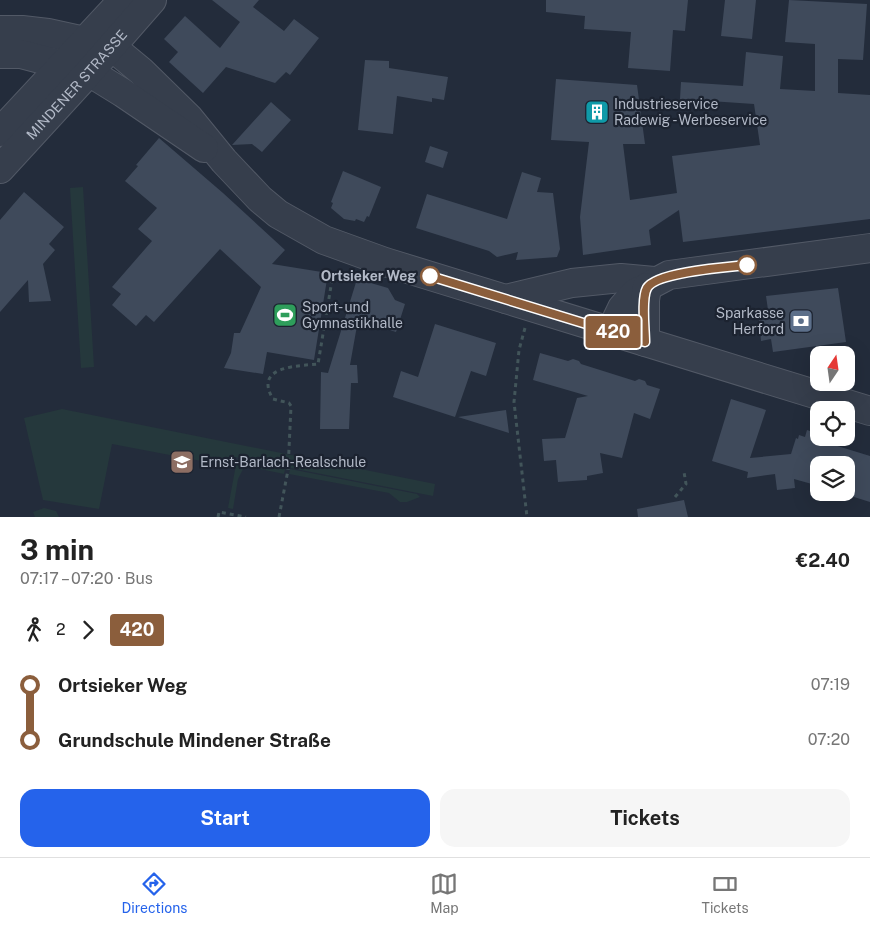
<!DOCTYPE html>
<html lang="en">
<head>
<meta charset="utf-8">
<style>
  :root { --surface:#fff; --page:#f6f6f6; --text:#222; --muted:#767676; --line:#e0e0e0; --accent:#2563eb }
  body { margin:0; font-family:"Public Sans",sans-serif; background:var(--page); color:var(--text); height:100vh; display:flex; flex-direction:column; font-size:19px; white-space:nowrap }
  * { box-sizing:border-box; margin:0 }
  p { font-size:16px; color:var(--muted) }
  .icon { flex:none; width:28px; height:28px; fill:none; stroke:currentColor; stroke-width:2; stroke-linecap:round; stroke-linejoin:round }
  .map { position:relative; height:517px; overflow:hidden }
  .sheet { display:flex; flex-direction:column; background:var(--surface); flex:1 }
  .sheet>* { flex:none }
  .badge { padding:0 10px; border-radius:4px; font-size:18px; line-height:32px }
  .needle { width:32px; rotate:13deg }
  .fabs { position:absolute; left:810px; top:346px; display:grid; gap:10px }
  .fabs a { display:grid; place-items:center; width:45px; height:45px; border-radius:10px; background:var(--surface); box-shadow:0 5px 20px #0002; font-size:25px }
  .map>.badge { position:absolute; translate:-50% -50%; box-shadow:0 0 0 2px #fff }
  .legs { display:flex; align-items:center; gap:8px; height:55px; padding:0 20px; font-size:16px }
  .legs p { margin-inline-start:auto }
  .head { display:flex; align-items:center; justify-content:space-between; height:85px; padding:0 20px }
  h1 { font-size:28px; font-weight:700; line-height:38px }
  .cta { display:flex; gap:10px; margin-top:auto; padding:10px 20px }
  .cta a { flex:1; height:58px; border-radius:15px; background:var(--accent); color:#fff; font-size:20px; font-weight:700; line-height:58px; text-align:center }
  .cta a+a { background:var(--page); color:var(--text) }
  ul { padding:0 20px; list-style:none }
  li { display:flex; align-items:center; gap:18px; height:55px; font-size:19px }
  li i { display:grid; place-items:center; width:8px; height:100%; margin:0 6px; background:currentColor }
  li i::after { content:''; width:12px; height:12px; margin:-6px; border:4px solid; border-radius:50%; background:var(--surface) }
  li p { margin-inline-start:auto }
  li:first-child i { background:linear-gradient(#0000 50%,currentColor 0) }
  li:last-child i { background:linear-gradient(currentColor 50%,#0000 0) }
  .dock { display:flex; justify-content:space-around; align-items:center; height:70px; border-top:1px solid var(--line); background:var(--surface); font-size:14px; color:var(--muted) }
  .dock a { display:grid; justify-items:center; gap:2px }
  .dock .active { color:var(--accent) }
  .map>svg:first-child { display:block }
  .green { fill:#25383c }
  .building { fill:#3f4a5b }
  .lines { fill:none; stroke-linecap:round; stroke-linejoin:round }
  .minor-casing { stroke:#525966; stroke-width:30 }
  .path { stroke:#42555a; stroke-width:3; stroke-dasharray:4 4; stroke-linecap:butt }
  .minor { stroke:#363e4c; stroke-width:28 }
  .line-1-casing { stroke:#fff; stroke-width:11 }
  .line-1 { stroke:#8b5e3c; stroke-width:8 }
  .stop-1-dot { fill:#fff; stroke:#8b5e3c; stroke-width:2.5 }
  .labels { text-anchor:middle; stroke-width:4.5; stroke-linejoin:round; paint-order:stroke }
  .street-label { font-size:14px; fill:#b2b9c7; stroke:#1c2330 }
  .poi-label { font-size:14px; fill:#b2b9c7; stroke:#1c2330; text-anchor:start }
  .stop-label { font-size:14px; font-weight:bold; fill:#b2b9c7; stroke:#1c2330; text-anchor:end }
</style>
</head>
<body>
<div class="map">
<svg width="870" height="517" viewBox="0 0 870 517">
  <rect width="100%" height="100%" fill="#232c3b"/>
  <path class="green" d="M83,187L94,367L81,368L70,188Z
    M62,409L435,484L433,496L235,457L233,467L112,444L99,509L43,500L24,418Z
    M237,459L285,469L284,474L250,467L243,469L238,479L233,509L228,508Z
    M290,469L417,494L420,497L407,502H400L389,493L289,474Z
    M44,508L56,511L59,517H35L33,512Z"/>
  <path class="building" d="M212,0H259L253,7L284,31L294,19L319,38L290,75L286,72L275,83L226,67L203,93L169,62L178,52L164,39L185,16L220,48L240,22Z
    M546,0H688L685,31L673,30L670,71L628,68L631,32L584,29L585,16L546,12Z
    M725,0H756L752,39L721,36Z
    M789,0L867,4L863,60L838,59V93L870,95V219L683,242L679,210L649,230L651,245L583,255L580,217L589,142L551,140L556,79L637,85L645,144H623L630,200L677,193L672,156L760,145L754,104L680,99L681,82L743,86L746,52L783,56L780,89L815,91V44L785,42Z
    M365,60L389,61V68L448,77L444,100L432,98V102L397,96L393,134L358,130Z
    M271,102L291,120L262,152L252,144L232,145Z
    M159,138L223,193L285,250L272,264L328,273L314,360L267,352L263,374L224,368L231,353L234,333H240L261,287L220,249L154,322L146,315L136,326L112,305L121,294L112,287L152,241L138,229L157,208L125,181L138,166L136,165Z
    M430,146L448,152L443,168L425,162Z
    M343,171L381,187L369,217L367,216L364,222L356,219L355,221L344,219L331,208L333,203L331,202Z
    M522,172L541,178L537,192L553,193L560,249L557,257L516,260L518,252L497,257L489,251L416,228L427,194L507,219Z
    M24,192L64,227L49,244L55,250L43,264L51,301L29,302L28,280L0,312V220Z
    M357,279L388,288L395,300L405,304L396,332L358,320L350,365H357L358,383H351L349,429H320L321,372L328,373Z
    M838,288L846,342L773,352L771,339L761,341L758,311L768,310L766,296Z
    M435,324L496,343L486,376L471,371L455,417L393,397L401,371L418,377Z
    M540,353L568,361L573,359L579,361L581,364L635,381L639,379L645,381L647,385L660,389L650,419L634,413L622,458L600,453L603,473L587,476V480L558,482L556,460L544,461L542,439L565,438L577,398L588,396L533,380Z
    M731,399L766,410L750,458L791,454L796,438L798,439L799,435L805,437L807,430L819,434V438H833L831,444L870,456V502L838,492H846V465H819V486L794,479L795,488L777,490L775,474L747,478L748,472L712,461Z
    M506,410L509,433L458,417Z
    M684,500L688,517H638L637,509Z"/>
  <g class="lines">
    <g class="minor-casing">
      <g id="minor">
        <path d="M0,30H22L48,33L112,47L141,71L189,118L224,161L260,199L278,214L324,240L385,262L870,411"/>
        <path d="M0,54H21L89,72L123,93L204,148"/>
        <path d="M0,132L123,0"/>
        <path id="s1" d="M0,169L89,72L152,0"/>
        <path d="M506,299L572,283L621,278L654,281"/>
        <path d="M611,331L622,308L635,293L669,275L870,248"/>
        <path d="M645,342V300L647,287"/>
      </g>
    </g>
    <path class="path" d="M525,328L519,350L514,402L527,517
      M675,497L686,484L684,472
      M218,517L219,512L246,517
      M279,517L288,470L291,406L289,403L273,399C253,366 298,366 318,364L334,268"/>
    <use href="#minor" class="minor"/>
  </g>
  <g class="lines">
    <g class="line-1-casing">
      <path id="line-1" d="M430,276L645,342C645,329 641,299 647,288C656,272 728,267 747,265"/>
    </g>
    <use href="#line-1" class="line-1"/>
  </g>
  <defs>
    <g id="building-square" transform="scale(1.25)"><rect x="-9" y="-9" width="18" height="18" rx="4" fill="#0f9aa8" stroke="#1c2330"/><path d="M-4-6H4V6H1V3H-1V6H-4ZM-2.5-4.3h1.7v1.8h-1.7ZM.8-4.3h1.7v1.8H.8ZM-2.5-1h1.7V.8h-1.7ZM.8-1h1.7V.8H.8Z" fill="#fff"/></g>
    <g id="stadium-square" transform="scale(1.25)"><rect x="-9" y="-9" width="18" height="18" rx="4" fill="#2e9e5b" stroke="#1c2330"/><path d="M0-5a6.5 5 0 1 0 0 10a6.5 5 0 1 0 0-10ZM-3.5-1.8h7v3.6h-7Z" fill="#fff"/></g>
    <g id="bank-square" transform="scale(1.25)"><rect x="-9" y="-9" width="18" height="18" rx="4" fill="#5c6f8a" stroke="#1c2330"/><path d="M-6-4H6V4H-6ZM0-2.3a2.3 2.3 0 1 0 0 4.6a2.3 2.3 0 1 0 0-4.6Z" fill="#fff"/></g>
    <g id="school-square" transform="scale(1.25)"><rect x="-9" y="-9" width="18" height="18" rx="4" fill="#8d6e63" stroke="#1c2330"/><path d="M0-5L7-2L0 1L-7-2ZM-4 1L0 2.5L4 1V4Q0 6-4 4Z" fill="#fff"/></g>
  </defs>
  <g fill-rule="evenodd">
    <use href="#building-square" x="597" y="112"/>
    <use href="#stadium-square" x="285" y="315"/>
    <use href="#bank-square" x="801" y="321"/>
    <use href="#school-square" x="182" y="462"/>
  </g>
  <g class="stop-1-dot">
    <circle cx="747" cy="265" r="9"/>
    <circle cx="430" cy="276" r="9"/>
  </g>
  <g class="labels">
    <g class="street-label">
      <text dy="5" stroke="none"><textPath href="#s1" startOffset="114">MINDENER STRASSE</textPath></text>
    </g>
    <g class="poi-label">
      <text x="614" y="109">Industrieservice<tspan x="614" dy="16">Radewig - Werbeservice</tspan></text>
      <text x="302" y="312">Sport- und<tspan x="302" dy="16">Gymnastikhalle</tspan></text>
      <text x="784" y="318" text-anchor="end">Sparkasse<tspan x="784" dy="16">Herford</tspan></text>
      <text x="200" y="467">Ernst-Barlach-Realschule</text>
    </g>
    <g class="stop-label">
      <text x="416" y="281">Ortsieker Weg</text>
    </g>
  </g>
</svg>
<div class="fabs">
<a><svg class="needle" viewBox="-14 -14 28 28"><path d="M0-13l5 13h-10z" fill="#e53935"/><path d="M0 13l5-13h-10z" fill="#767676"/></svg></a>
<a><svg class="icon" aria-label="locate" viewBox="0 0 24 24"><circle cx="12" cy="12" r="6"/><path d="M12 2v4M12 18v4M2 12h4M18 12h4"/></svg></a>
<a><svg class="icon" aria-label="layers" viewBox="0 0 24 24"><path d="M12 4l9 5-9 5-9-5zM3 14l9 5 9-5"/></svg></a>
</div>
<b class="badge" style="left:613px;top:332px;background:#8b5e3c;color:#fff">420</b>
</div>
<section class="sheet">
<div class="head"><div><h1>3 min</h1><p>07:17 – 07:20 · Bus</p></div><b>€2.40</b></div>
<div class="legs"><svg class="icon" aria-label="walk" viewBox="0 0 24 24"><circle cx="13" cy="4" r="2"/><path d="M13 8l-2 6 4 7M11 14l-3 7M7 12l3-4h3l4 4"/></svg>2<svg class="icon" aria-label="forward" viewBox="0 0 24 24"><path d="M9 5l7 7-7 7"/></svg><b class="badge" style="background:#8b5e3c;color:#fff">420</b></div>
<ul>
<li><i style="color:#8b5e3c"></i><b>Ortsieker Weg</b><p>07:19</p></li>
<li><i style="color:#8b5e3c"></i><b>Grundschule Mindener Straße</b><p>07:20</p></li>
</ul>
<div class="cta"><a>Start</a><a>Tickets</a></div>
</section>
<nav class="dock">
<a class="active"><svg class="icon" aria-label="directions" viewBox="0 0 24 24"><path d="M12 3l9 9-9 9-9-9zM9 14v-3h6M13 9l2 2-2 2"/></svg>Directions</a>
<a><svg class="icon" aria-label="map" viewBox="0 0 24 24"><path d="M3 6l6-2 6 2 6-2v14l-6 2-6-2-6 2zM9 4v14M15 6v14"/></svg>Map</a>
<a><svg class="icon" aria-label="tickets" viewBox="0 0 24 24"><path d="M3 7h18v10H3zM15 7v10"/></svg>Tickets</a>
</nav>
</body>
</html>
